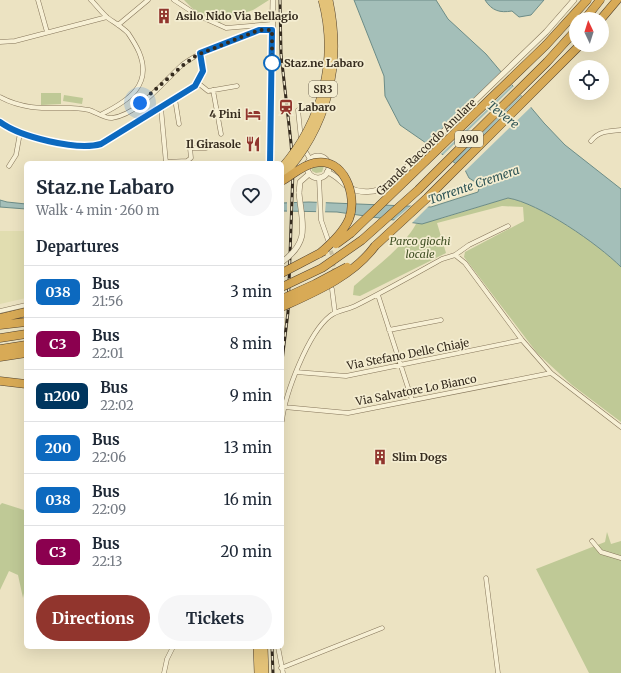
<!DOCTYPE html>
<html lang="en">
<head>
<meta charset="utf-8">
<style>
  :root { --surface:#fff; --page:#f6f6f7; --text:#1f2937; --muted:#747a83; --line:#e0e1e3; --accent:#91352d }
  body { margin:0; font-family:Merriweather,serif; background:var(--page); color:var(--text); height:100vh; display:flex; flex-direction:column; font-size:15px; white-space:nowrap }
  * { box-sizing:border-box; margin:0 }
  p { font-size:13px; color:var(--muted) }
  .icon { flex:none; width:22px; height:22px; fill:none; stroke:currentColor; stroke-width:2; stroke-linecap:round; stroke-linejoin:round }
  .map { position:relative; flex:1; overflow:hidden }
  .side { position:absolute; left:24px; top:161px; width:260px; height:488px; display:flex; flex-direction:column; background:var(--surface); border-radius:6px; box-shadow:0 4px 16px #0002 }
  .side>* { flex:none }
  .badge { padding:0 8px; border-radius:6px; font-size:14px; line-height:26px }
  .needle { width:26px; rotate:356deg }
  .controls { position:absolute; left:569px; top:12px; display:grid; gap:8px }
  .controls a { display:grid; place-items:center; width:40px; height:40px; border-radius:50%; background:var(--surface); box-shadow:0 4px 16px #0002; font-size:20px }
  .you { position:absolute; width:20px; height:20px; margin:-10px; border:3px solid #fff; border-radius:50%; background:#1a73e8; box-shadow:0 0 0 6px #1a73e833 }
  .map>.badge { position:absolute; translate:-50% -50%; box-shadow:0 0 0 2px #fff }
  h2 { padding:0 12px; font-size:15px; line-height:36px }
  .round { display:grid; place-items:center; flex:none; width:42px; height:42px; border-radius:21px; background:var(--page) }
  .overview { display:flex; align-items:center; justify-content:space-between; height:68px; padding:0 12px }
  h1 { font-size:19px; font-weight:700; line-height:30px }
  .button { display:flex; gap:8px; margin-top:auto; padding:8px 12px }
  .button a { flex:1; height:46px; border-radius:24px; background:var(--accent); color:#fff; font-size:16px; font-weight:700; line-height:46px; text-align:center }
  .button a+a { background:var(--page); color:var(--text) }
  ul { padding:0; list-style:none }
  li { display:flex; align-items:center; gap:12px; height:52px; padding:0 12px; border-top:1px solid var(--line) }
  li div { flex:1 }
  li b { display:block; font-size:15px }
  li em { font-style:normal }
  li .badge { min-width:44px; font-weight:700; text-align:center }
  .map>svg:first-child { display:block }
  .farmland { fill:#e1ddb0 }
  .green { fill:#bfc996 }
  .water { fill:#a4bfb9; stroke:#6c8c87 }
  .pier { fill:#ece3c2 }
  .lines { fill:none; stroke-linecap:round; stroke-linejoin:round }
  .minor-tunnel { stroke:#c7bea1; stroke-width:4; stroke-dasharray:4 2; stroke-linecap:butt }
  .minor-casing { stroke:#85755a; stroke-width:5 }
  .tertiary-casing { stroke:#85755a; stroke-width:6 }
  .trunk-casing { stroke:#52422e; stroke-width:8 }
  .motorway-casing { stroke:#52422e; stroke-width:9 }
  .minor { stroke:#f7f0d5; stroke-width:4 }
  .tertiary { stroke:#f7f0d5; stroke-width:5 }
  .trunk { stroke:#e3c278; stroke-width:7 }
  .motorway { stroke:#d8aa56; stroke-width:8 }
  .rail-casing { stroke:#352b1e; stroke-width:3 }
  .rail { stroke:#f4edd1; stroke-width:1.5; stroke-dasharray:4.5; stroke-linecap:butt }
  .tertiary-bridge-casing { stroke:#85755a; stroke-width:6; stroke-linecap:butt }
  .trunk-bridge-casing { stroke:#52422e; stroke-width:8; stroke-linecap:butt }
  .motorway-bridge-casing { stroke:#52422e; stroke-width:9; stroke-linecap:butt }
  .tertiary-bridge { stroke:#f7f0d5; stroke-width:5 }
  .trunk-bridge { stroke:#e3c278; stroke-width:7 }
  .motorway-bridge { stroke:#d8aa56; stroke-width:8 }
  .line-casing { stroke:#fff; stroke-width:9 }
  .line { stroke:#0c69bf; stroke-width:6 }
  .walk { stroke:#352b1e; stroke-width:4; stroke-dasharray:0 7.2 }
  .stop-dot { fill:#fff; stroke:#0c69bf; stroke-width:2 }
  .labels { text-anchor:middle; stroke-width:3.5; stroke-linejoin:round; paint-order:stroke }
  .shield { fill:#f4edd1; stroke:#6e6554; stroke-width:1 }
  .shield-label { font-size:10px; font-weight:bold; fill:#352b1e }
  .poi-label { font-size:11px; font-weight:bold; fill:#352b1e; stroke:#f4edd1; text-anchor:start }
  .stop-label { font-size:11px; font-weight:bold; fill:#352b1e; stroke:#f4edd1; text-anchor:start }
  .street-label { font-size:11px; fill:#352b1e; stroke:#f4edd1 }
  .park-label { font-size:11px; font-style:italic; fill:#425125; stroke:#f4edd1 }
  .water-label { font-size:12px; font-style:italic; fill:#2d5354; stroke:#f4edd1 }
</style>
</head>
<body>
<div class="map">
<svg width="621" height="673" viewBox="0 0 621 673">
  <rect width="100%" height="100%" fill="#ece3c2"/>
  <path class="farmland" d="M0,231H26V298L0,304Z"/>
  <path class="green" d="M184,0H269L253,10L223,20L220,23L195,11Z
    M41,93H61V104L41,105Z
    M64,95L83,98L82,104L63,101Z
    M311,165L324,166L322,172L316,173L312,171Z
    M508,198C539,203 598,244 621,267V422L572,385L537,353L464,257L465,252L524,221L523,207L502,206L437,223L446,253L360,296L353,295L354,286C375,267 402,249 416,224L443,218Z
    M2,503L24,510L26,515V583L23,598L18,575L9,571L0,590V505Z
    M607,532L611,544L621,541V673H589L536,569L605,542Z"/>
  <path class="water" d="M354,0H436L448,19L486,54L544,123L565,145L621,189V267C598,244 539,203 508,198L422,224L337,212L282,211V203L309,202L431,207L478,192L480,185L469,178L465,170L400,125L385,96L384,76Z
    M485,0H544L531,15L519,17L512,11C500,13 492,11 485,0Z
    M0,200L7,202L26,204V209L0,207Z"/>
  <path class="pier" d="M503,71L514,83L440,155L426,145Z
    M515,85L522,94L451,163L442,156Z
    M523,95L532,106L464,172L454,165Z
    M317,200H326L325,213H316Z
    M287,201H294L293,212L287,213Z
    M412,205H430L410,225L392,222Z"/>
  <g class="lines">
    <path class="minor-tunnel" d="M329,245L333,258L334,273"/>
    <g class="minor-casing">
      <path id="minor" d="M38,0L47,32
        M91,0C97,6 102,13 108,18C115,23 122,27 128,33C132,39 136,45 139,52C153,85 128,101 102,114
        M174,0L197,15L226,28L272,24
        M118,25L148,0
        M0,42L15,41L107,17
        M198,83L208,91L237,86
        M213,90L221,134
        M0,97C24,110 46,108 71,108C77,108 83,109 89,110C96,112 105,119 112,118C139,114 163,82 182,65C198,52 253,29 272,30
        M175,99L179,124
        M161,108L166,163
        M298,110L301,139
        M0,123C21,137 76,151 101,144L195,86L203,71L200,53
        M591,141C599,131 609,131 621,130
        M304,149L310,159
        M166,162L187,161L191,158L190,148H206
        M9,166L16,155L20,133
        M319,178L321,220L328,240
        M455,255L465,263L522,340L551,373L621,427
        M332,289L335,313
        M378,295L412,400
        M0,311L26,305
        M389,330L441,320
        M296,372L346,376L522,340
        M284,407L348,413L551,373
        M282,421C285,394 308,333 330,316C337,310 347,310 355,306C385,291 413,275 442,259L455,255L469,245L508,226
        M592,541L601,552L621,558
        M486,578L498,673
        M278,647L283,673
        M281,668L382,628
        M164,673L167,659L173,647"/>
    </g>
    <g class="tertiary-casing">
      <path id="tertiary" d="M307 167a11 11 0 1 1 22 0a11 11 0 1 1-22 0Z
        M270,163L273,0
        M327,172C336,175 341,182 348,187C360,194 377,193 388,185L546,32L574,0
        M299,193L300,182L309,174"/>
    </g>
    <g class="trunk-casing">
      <path id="trunk" d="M257,647L258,673
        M264,647L265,673"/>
    </g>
    <g class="motorway-casing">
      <path id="motorway" d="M585,19L600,0
        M601,19L617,0
        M351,233L546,45L587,0
        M362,240L418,190L547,62L576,30
        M375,246L427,198L580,45
        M0,318L26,312
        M0,325L26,322
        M0,338L26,334
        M0,349L26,345
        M0,357L26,353
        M0,381L26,384"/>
    </g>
    <use href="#minor" class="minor"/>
    <use href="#tertiary" class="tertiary"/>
    <use href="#trunk" class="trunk"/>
    <use href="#motorway" class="motorway"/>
    <g class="rail-casing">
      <path id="rail" d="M280,0L281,54L291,143L293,170L288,312L282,361
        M272,647L273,673"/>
    </g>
    <use href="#rail" class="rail"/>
    <g class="tertiary-bridge-casing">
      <path id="tertiary-bridge" d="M282,262C311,241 302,224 299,193"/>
    </g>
    <g class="trunk-bridge-casing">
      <path id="trunk-bridge" d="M282,167C322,121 338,59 322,0
        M282,177C328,128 343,65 329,0"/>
    </g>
    <g class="motorway-bridge-casing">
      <path id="motorway-bridge" d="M282,181C292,175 303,165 314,163C344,156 358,196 349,219C343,233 331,244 319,254
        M336,244L351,233
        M282,273L324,251
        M282,287L322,268L362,240
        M282,299L315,284L347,267
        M282,307C315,292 353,276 375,246"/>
    </g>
    <use href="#tertiary-bridge" class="tertiary-bridge"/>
    <use href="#trunk-bridge" class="trunk-bridge"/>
    <use href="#motorway-bridge" class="motorway-bridge"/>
  </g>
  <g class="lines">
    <g class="line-casing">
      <path id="line" d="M0,122C20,137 77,151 101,144L195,86L203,71L200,53L259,30H272L270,163"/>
    </g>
    <use href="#line" class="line"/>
    <path class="walk" d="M140,103L182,66L197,55L259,30H272V63"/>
  </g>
  <defs>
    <g id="building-bare" transform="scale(1.2)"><path d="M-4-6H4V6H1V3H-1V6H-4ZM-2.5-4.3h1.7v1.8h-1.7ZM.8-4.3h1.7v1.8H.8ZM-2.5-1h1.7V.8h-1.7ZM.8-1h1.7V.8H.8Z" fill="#91352d" stroke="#f4edd1" stroke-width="2.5" paint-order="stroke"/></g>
    <g id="station-bare" transform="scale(1.2)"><path d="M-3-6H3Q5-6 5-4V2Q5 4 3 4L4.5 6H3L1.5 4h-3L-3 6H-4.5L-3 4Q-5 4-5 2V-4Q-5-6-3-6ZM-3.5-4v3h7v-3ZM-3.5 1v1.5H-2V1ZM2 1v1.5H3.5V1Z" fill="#91352d" stroke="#f4edd1" stroke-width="2.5" paint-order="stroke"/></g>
    <g id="hotel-bare" transform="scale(1.2)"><path d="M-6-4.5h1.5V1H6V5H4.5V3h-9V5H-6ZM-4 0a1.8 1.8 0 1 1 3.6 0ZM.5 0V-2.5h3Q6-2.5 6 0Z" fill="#91352d" stroke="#f4edd1" stroke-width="2.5" paint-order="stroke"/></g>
    <g id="restaurant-bare" transform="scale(1.2)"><path d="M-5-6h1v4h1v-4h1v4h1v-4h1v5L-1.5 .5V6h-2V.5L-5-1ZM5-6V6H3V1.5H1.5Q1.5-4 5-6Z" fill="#91352d" stroke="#f4edd1" stroke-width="2.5" paint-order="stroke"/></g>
  </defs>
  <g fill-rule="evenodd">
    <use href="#building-bare" x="164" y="16"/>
    <use href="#station-bare" x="286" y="107"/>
    <use href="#hotel-bare" x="253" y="114"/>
    <use href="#restaurant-bare" x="253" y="144"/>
    <use href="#building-bare" x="380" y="457"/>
  </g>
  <circle class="stop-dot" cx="272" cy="63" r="8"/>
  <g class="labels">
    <g class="shield">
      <rect x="309" y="81" width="28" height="16" rx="3"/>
      <rect x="455" y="131" width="28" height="16" rx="3"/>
    </g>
    <g class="shield-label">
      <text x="323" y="93">SR3</text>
      <text x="469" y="143">A90</text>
    </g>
    <g class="poi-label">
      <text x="176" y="20">Asilo Nido Via Bellagio</text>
      <text x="298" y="111">Labaro</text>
      <text x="241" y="118" text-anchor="end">4 Pini</text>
      <text x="241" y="148" text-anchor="end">Il Girasole</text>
      <text x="392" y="461">Slim Dogs</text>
    </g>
    <g class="stop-label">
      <text x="284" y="67">Staz.ne Labaro</text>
    </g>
    <g class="street-label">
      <text transform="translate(426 147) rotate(-44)" y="4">Grande Raccordo Anulare</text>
      <text transform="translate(408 354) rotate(-11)" y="4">Via Stefano Delle Chiaje</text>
      <text transform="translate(416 390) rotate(-11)" y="4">Via Salvatore Lo Bianco</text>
    </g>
    <g class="park-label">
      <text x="420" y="245">Parco giochi<tspan x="420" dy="13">locale</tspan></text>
    </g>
    <g class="water-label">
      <text transform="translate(503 115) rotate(38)" y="4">Tevere</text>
      <text transform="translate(474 185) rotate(-19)" y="4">Torrente Cremera</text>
    </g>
  </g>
</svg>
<div class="controls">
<a><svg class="needle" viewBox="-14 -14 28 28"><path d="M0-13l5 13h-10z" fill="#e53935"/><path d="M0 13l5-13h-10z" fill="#747a83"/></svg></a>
<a><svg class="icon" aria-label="locate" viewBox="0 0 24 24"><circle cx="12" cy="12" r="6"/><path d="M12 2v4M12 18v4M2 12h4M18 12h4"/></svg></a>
</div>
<div class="you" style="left:140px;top:103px"></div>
<section class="side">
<div class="overview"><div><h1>Staz.ne Labaro</h1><p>Walk · 4 min · 260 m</p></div><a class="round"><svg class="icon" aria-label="heart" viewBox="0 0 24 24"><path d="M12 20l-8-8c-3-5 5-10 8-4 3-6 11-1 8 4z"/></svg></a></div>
<h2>Departures</h2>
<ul>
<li><span class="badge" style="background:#0c69bf;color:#fff">038</span><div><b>Bus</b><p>21:56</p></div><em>3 min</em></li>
<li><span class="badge" style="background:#8b004f;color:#fff">C3</span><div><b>Bus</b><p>22:01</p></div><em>8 min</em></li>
<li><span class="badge" style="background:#00365f;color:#fff">n200</span><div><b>Bus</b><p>22:02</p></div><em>9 min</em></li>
<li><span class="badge" style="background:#0c69bf;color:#fff">200</span><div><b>Bus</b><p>22:06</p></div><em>13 min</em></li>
<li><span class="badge" style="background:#0c69bf;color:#fff">038</span><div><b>Bus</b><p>22:09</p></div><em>16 min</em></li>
<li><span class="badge" style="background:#8b004f;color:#fff">C3</span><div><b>Bus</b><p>22:13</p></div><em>20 min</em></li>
</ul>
<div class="button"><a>Directions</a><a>Tickets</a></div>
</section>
</div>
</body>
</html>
